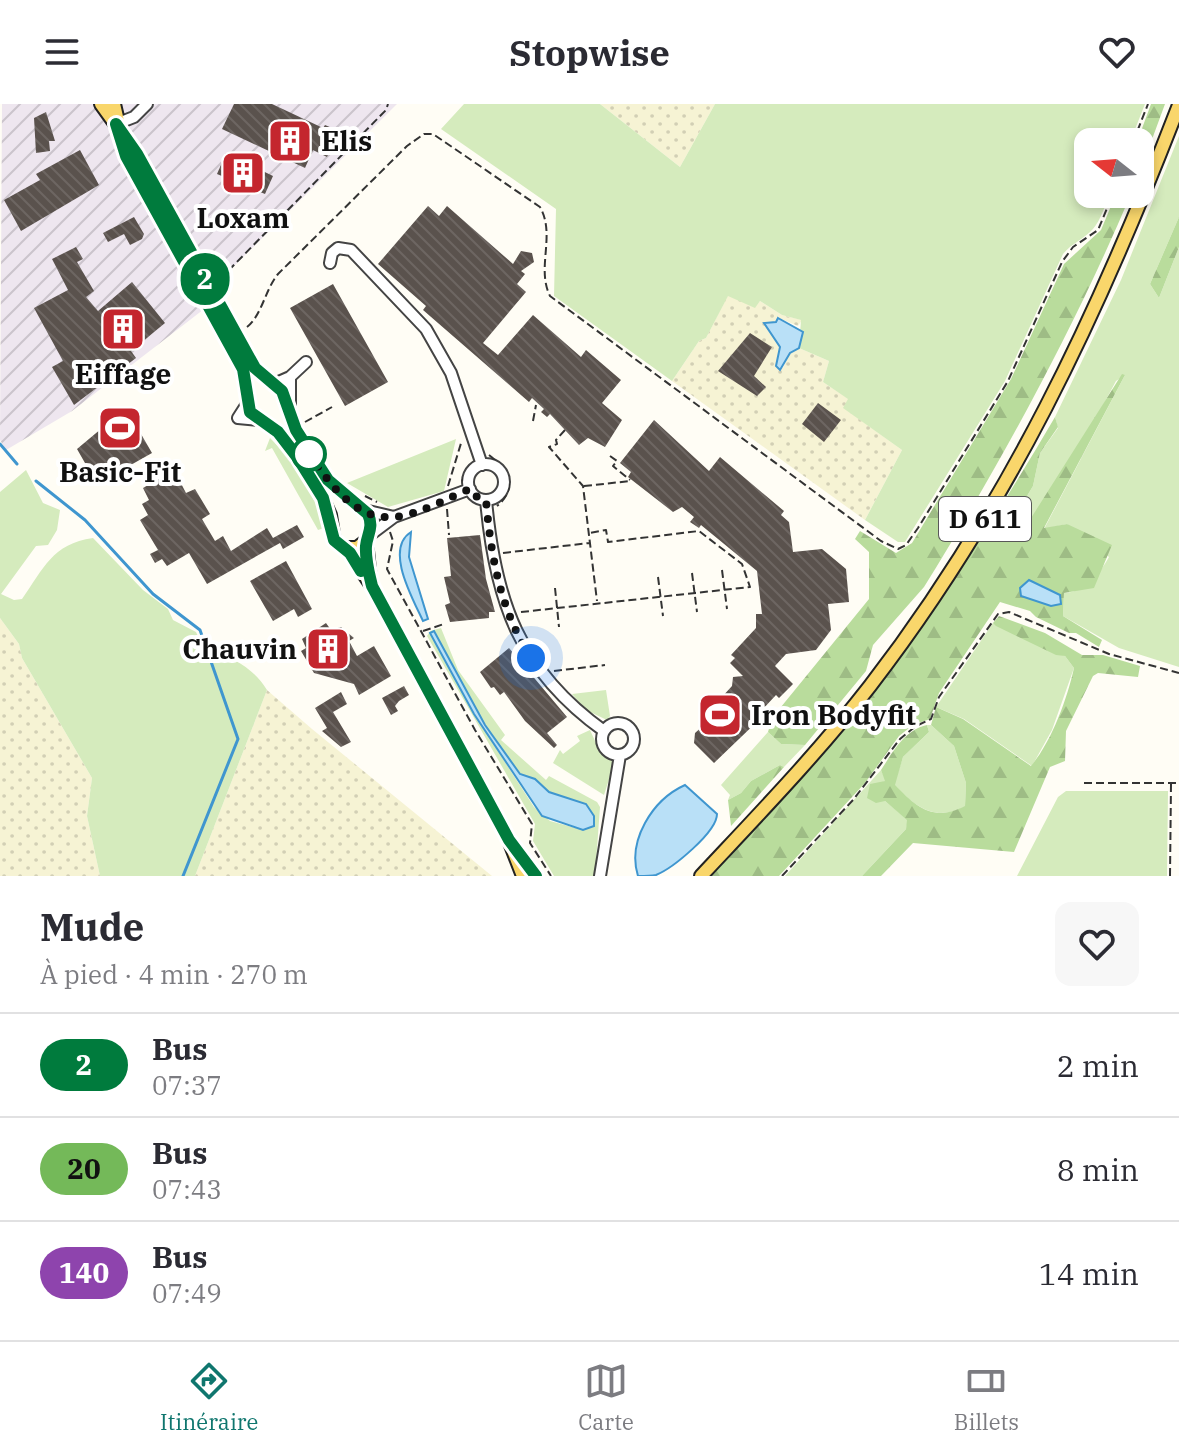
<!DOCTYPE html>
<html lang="fr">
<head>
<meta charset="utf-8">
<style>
  :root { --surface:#fff; --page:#f7f7f7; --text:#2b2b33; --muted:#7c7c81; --line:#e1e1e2; --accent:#0f766e }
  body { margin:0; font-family:"IBM Plex Serif",serif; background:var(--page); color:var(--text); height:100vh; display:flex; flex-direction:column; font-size:30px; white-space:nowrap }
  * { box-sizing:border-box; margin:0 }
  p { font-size:26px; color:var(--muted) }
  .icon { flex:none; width:44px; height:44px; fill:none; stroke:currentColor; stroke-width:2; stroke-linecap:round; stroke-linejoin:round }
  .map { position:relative; height:772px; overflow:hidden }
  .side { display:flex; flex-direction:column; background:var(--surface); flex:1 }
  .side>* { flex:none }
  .badge { padding:0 16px; border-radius:26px; font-size:28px; line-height:52px }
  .needle { width:52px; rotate:287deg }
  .controls { position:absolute; left:1074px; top:24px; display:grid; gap:16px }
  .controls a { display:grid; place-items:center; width:80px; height:80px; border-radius:16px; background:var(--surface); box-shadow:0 4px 12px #0003; font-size:40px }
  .you { position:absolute; width:40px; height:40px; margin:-20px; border:6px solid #fff; border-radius:50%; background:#1a73e8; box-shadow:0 0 0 12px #1a73e833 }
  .map>.badge { position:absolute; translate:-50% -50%; box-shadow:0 0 0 4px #fff }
  .round { display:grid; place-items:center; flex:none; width:84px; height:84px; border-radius:16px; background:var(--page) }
  .overview { display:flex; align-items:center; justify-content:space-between; height:136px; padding:0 40px }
  h1 { font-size:38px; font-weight:800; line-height:60px }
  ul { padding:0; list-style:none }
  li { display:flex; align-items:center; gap:24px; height:104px; padding:0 40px; border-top:2px solid var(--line) }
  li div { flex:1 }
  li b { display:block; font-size:30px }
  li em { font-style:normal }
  li .badge { min-width:88px; font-weight:700; text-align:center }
  header { display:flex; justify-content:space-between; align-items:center; height:104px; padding:0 40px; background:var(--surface); font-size:36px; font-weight:800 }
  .menu { display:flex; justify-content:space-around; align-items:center; height:112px; border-top:2px solid var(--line); background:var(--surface); font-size:22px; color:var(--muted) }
  .menu a { display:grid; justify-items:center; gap:4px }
  .menu .selected { color:var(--accent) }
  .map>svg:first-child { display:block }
  .industrial { fill:url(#industrial-furrows) }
  .farmland { fill:url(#farmland-dots) }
  .grass { fill:#d5ebbd; fill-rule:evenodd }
  .forest { fill:url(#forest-firs) }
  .water { fill:#b9e0f7; stroke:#3f96cf; stroke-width:2 }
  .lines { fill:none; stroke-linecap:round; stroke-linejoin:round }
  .stream { stroke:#3f96cf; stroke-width:3 }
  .building { fill:url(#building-back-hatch) }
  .minor-casing { stroke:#444; stroke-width:14 }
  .major-casing { stroke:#222; stroke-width:16 }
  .path { stroke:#333; stroke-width:2; stroke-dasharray:8 4; stroke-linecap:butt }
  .minor { stroke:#fff; stroke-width:10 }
  .major { stroke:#f9d66b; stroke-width:12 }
  .line-casing { stroke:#fff; stroke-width:18 }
  .line { stroke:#007b3d; stroke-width:12 }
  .walk { stroke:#111; stroke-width:8; stroke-dasharray:0 14.4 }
  .stop-dot { fill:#fff; stroke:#007b3d; stroke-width:4 }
  .labels { text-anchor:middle; stroke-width:8; stroke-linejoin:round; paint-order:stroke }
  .shield { fill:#fff; stroke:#585858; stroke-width:2 }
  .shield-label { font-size:26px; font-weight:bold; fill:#111 }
  .poi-label { font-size:28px; font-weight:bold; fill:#111; stroke:#fff }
</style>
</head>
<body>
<header><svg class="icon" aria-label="menu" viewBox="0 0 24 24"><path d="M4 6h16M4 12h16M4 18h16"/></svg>Stopwise<svg class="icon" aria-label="heart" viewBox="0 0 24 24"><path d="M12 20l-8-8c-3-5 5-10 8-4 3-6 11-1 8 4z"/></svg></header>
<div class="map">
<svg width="1179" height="772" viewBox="0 0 1179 772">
  <defs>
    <pattern id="industrial-furrows" width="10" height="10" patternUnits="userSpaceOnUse" patternTransform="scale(2)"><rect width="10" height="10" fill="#eee6ef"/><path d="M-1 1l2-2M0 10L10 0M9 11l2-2" fill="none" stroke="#cbc4cc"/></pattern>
    <pattern id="farmland-dots" width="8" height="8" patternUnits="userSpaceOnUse" patternTransform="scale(2)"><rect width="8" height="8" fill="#f6f3d4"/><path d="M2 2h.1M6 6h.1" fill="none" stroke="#d2cfb5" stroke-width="1.8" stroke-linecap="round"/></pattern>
    <pattern id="forest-firs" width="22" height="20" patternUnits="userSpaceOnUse" patternTransform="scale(2)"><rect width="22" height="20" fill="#b9dc9c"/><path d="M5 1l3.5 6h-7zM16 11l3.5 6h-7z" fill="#9ebc85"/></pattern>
    <pattern id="building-back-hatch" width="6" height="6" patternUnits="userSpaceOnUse" patternTransform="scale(2)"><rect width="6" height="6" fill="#5a524d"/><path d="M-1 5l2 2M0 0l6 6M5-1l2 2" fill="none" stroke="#6d6662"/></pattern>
  </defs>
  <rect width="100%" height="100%" fill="#fffdf5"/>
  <path class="industrial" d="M2,0H397L223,173L230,185L72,307L6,346L0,336Z"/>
  <path class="farmland" d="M600,0H715L680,63Z
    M728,191L755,203L760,197L782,211L802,216L798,222L779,214L770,224L780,243L776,259L783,264L790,249L799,244L829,257L823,278L849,295L844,304L902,346L865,416L672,277L699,237L706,234Z
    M0,514L19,540L22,554L92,674L87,712L100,772H0Z
    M267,586L312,625L492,772H195Z"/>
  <path class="grass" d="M464,0H600L680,63L715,0H1145L1130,38H1088V90H1110C1105,101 1101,116 1093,125C1084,135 1072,139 1063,150L1005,277L905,438H898L865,416L902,346L843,304L848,295L823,278L829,257L799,244L801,216L782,211L760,197L755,204L728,192L706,234L699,237L672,277L554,192L556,105L441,25Z
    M1179,32V113L1150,180L1159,194L1179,143V563L1119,544L1063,512L1064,489C1084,489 1100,469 1109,453L1067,420L1044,425L1125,271L1116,277L1088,329L1026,423L1022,410L1024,397L1033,382L1040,349L1058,324L1055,313L1121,176Z
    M270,334C291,354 308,381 319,407L324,406V424L318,426L272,344L265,347Z
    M456,335L444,387L388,403L347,379Z
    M26,366L43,399L60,406L57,426L48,441L36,442L1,490L14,496L22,495C44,464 52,440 93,434L143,486L168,505L173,516L196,528L202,541L212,539C232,558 251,560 267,586L195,772H100L87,712L92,674L22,554L19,540L0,514V388Z
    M993,519L1065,552L1074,564L1052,626L1032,662L964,615L936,603Z
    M441,524L458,566L505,631L501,636L546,676L549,672L597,698L600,703L595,772H554L533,737L535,720L427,532L430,527ZM434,528L485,621L520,670L535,675L549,688L586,700L594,712L583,726L550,717L534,703L474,610L430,529Z
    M606,586L610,612L607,616L586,606L572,590Z
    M927,621H931L954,642L966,679L965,703C934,717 917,704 894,681L903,653L929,628Z
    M590,626L601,650L615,657L604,691L553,659L560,646L563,650L580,637L577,632Z
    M768,628L781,640L805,641L784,663L780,661L751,677L741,689L728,696L730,691L721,681Z
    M881,666L886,677L883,678L885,697L908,716L906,725L862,772H785Z
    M1066,687H1168L1167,772H1017L1058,693Z"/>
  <path class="forest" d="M1151,0H1165L1140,68V38H1137Z
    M1116,90H1131C1075,222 1011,340 937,462L924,483L873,541L866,567L805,641L781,640L768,628L772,614L869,495V448L855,435L860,427L896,449L912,439L1011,275L1064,160L1101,126Z
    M1179,113V143L1159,194L1150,180Z
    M1122,270L1125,271L1044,424L1067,420L1112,441L1094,484L1064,489L1063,512L1102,536L1099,543L1076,529H1069L1036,513L1030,507L1000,498L939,589L930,615L913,621L899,632L865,679L779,772H710C848,630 956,483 1055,313L1058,323L1040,349L1033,382L1024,397L1022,410L1026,422Z
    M999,512L1045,529L1082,551H1103L1140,562L1138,573L1098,569L1093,572L1066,627L1065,657L1050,663L1014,748L913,739L881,772H862L906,725L907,716L885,697L876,699L867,694L870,680L885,677L881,666C893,648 904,626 927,621L929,628L903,653L895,681C917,704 934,718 965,702L966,679L954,642L931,621L936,603L963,615L1031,662C1052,637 1067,595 1074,564L1065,552L1056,551L996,522L993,519Z
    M780,661L784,663L731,722L728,696L741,689L751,677Z"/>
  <path class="water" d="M778,214L803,228L799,244L790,249L780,266L776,262L780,243L764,219L776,218Z
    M411,428L409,453L428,515L423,517C413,495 384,445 411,428Z
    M1029,476L1060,491L1061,500L1051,502L1021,492L1020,484Z
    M434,527L485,621L520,670L535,675L549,688L586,700L594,712V722L583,726L542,712L474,610L430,529Z
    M685,681L717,710C717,728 673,764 656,771C651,772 644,772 638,772C627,737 652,696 685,681Z"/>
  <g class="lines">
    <path class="stream" d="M0,340L17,360
      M36,377L85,416L153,490L200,526L238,635L183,772"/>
  </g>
  <path class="building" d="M234,0H272L323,24L325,21L339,27L327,53L313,46L305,64L222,25Z
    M46,8L55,37H49L50,47L36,49L34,14Z
    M80,46L99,81L21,127L4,96L40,76L36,70Z
    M226,49L273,72L265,90L217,70Z
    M428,102L439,112L447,102L513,160L521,147L532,149L534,158L521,167L525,170L517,180L526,188L483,239L498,251L533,211L581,253L586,246L621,276L602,299L622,316L605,343L588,334L579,341L550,310L547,313L541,308L544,305L532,294L529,298L423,206L426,202L378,160Z
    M134,113L144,130L142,135L130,141L124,130L108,138L103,129Z
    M76,143L83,155L77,158L94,187L86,193L98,207L132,178L165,219L131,247L136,254L74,301L52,263L63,257L34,204L68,186L52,155Z
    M333,180L388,278L345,302L290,204Z
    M750,229L772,243L754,272L766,283L757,292L718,267Z
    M818,299L841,316L824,338L802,320Z
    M126,304L152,349L97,380L77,345Z
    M654,316L709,367L720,353L784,407L781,411L789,418L793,448L822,445L846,465L849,498L828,500L831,526L816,546L786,550L775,562L793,580L779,594L776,591L762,606L765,610L714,659L694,639L695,629L705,620L728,624L709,607L732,582L733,573L743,572L730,559L735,554L731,551L756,524V510H762L757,467L701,421L699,424L690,418L694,413L682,403L673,408L628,373L631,368L620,359Z
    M174,366L186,389L195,385L210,410L202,415L215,437L223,432L231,447L267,424L273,434L297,421L304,433L283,445L280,439L207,480L189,449L167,462L162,455L155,459L150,450L158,446L140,416L148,411L142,400L149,396L143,384Z
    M480,431L486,475L495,508H489V514L450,518L445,501L450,499L444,473L451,472L447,434Z
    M286,457L312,505L298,513L294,505L273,517L250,477Z
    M326,519L331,526L341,523L354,534L349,537L357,552L374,542L391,572L359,591L354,580L314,569L301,547L306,544L302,535Z
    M509,544L567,613L547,629L557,641L554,644L525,617L504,588L500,591L494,583L491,584L480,568Z
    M404,582L409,591L399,597L395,602L398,607L391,611L382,594Z
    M341,588L347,600L333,608L351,638L341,643L322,627L327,624L315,604Z"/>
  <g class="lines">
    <g class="minor-casing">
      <path id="minor" d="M116,20L134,13L147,0
        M330,159L332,149L338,144L351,146L426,225L451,269L482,361
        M290,273L306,258
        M274,280L290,273V305
        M247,300L238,314L259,316
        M468 378a18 18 0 1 1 36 0a18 18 0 1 1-36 0Z
        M486,396C495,497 519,566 604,627
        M364,406L394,413
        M370,431L394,413L470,385
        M602 635a16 16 0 1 1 32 0a16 16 0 1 1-32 0Z
        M600,772L620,651"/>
    </g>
    <g class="major-casing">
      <path id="major" d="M101,0L137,50L255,264L282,287L296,326L328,376L368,410L372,424L366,437L357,444H346
        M114,0L126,52L243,265L250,308L278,328L315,378L330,411L334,436L350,449L372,482L509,736L523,772
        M366,437L370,475
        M520,751L536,772
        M701,772C759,710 818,649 870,582C1008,403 1098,211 1179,1"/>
    </g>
    <path class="path" d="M1133,38L1148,0
      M217,170L229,166L386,6L388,0
      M247,223C262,211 265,186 278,170L407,42L424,30H433L540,103C556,131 536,164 550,192L881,437L898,445L906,441L918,424L1008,277L1062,158L1073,143L1098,126L1113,90
      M533,317L536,301
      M305,318L332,303
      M565,326L556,336L557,340L549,343L583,382L597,497
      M489,351C506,364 520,383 497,402
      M610,352L617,357L613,362L630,376
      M462,377L470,362
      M448,382L462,336
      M584,382L631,377
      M365,392L377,398
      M447,405L449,431
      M390,428L393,437L387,465L475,626L532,720L530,739L551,772
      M503,449L589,439
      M722,466L727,505
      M692,469L697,508
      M658,473L663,512
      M555,484L559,523
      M521,508L750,483L742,460L699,427L608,438L606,426L589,429
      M423,527L444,520
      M554,567L605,561
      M1084,679H1179
      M782,772L853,696L900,635L916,622L931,615L939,593L998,510L1009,508L1109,550L1179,569
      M1170,772L1171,680"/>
    <use href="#minor" class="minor"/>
    <use href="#major" class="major"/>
  </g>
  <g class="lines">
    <g class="line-casing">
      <path id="line" d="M361,467L350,449L334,436L323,394L298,354L278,328L250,308L243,265L126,52L116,20L137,50L255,264L282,287L296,326L328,376L368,410C374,424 367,430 366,442C365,456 369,469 372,482L509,736L536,772"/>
    </g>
    <use href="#line" class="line"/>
    <path class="walk" d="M309,350L306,344C325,374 353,417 394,413C419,411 447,394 470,385L477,393L486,396C491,453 500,505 531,554"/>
  </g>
  <defs>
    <g id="building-square" transform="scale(2.3)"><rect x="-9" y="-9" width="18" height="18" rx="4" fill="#c4262e" stroke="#fff"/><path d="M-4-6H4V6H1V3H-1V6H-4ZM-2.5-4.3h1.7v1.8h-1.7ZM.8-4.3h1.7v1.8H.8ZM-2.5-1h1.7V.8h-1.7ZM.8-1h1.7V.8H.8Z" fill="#fff"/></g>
    <g id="stadium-square" transform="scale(2.3)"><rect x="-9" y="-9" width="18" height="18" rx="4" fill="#c4262e" stroke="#fff"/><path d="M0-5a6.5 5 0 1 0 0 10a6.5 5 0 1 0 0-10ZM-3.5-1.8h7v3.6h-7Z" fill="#fff"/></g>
  </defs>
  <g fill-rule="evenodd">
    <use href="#building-square" x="290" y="37"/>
    <use href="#building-square" x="243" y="69"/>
    <use href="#building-square" x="123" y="225"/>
    <use href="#stadium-square" x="120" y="324"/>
    <use href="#building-square" x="328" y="545"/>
    <use href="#stadium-square" x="720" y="611"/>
  </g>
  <circle class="stop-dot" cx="309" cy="350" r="16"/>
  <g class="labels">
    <rect class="shield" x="939" y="393" width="92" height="44" rx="6"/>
    <g class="shield-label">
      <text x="985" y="424">D 611</text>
    </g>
    <g class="poi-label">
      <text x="321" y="47" text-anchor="start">Elis</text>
      <text x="243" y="124">Loxam</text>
      <text x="123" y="280">Eiffage</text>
      <text x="120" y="378">Basic-Fit</text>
      <text x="297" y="555" text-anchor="end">Chauvin</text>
      <text x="751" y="621" text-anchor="start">Iron Bodyfit</text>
    </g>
  </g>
</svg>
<div class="controls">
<a><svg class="needle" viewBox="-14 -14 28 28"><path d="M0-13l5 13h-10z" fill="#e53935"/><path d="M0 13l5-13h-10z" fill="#7c7c81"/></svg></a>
</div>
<div class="you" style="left:531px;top:554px"></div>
<b class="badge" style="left:205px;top:175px;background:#007b3d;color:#fff">2</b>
</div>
<section class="side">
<div class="overview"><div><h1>Mude</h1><p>À pied · 4 min · 270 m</p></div><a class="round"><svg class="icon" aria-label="heart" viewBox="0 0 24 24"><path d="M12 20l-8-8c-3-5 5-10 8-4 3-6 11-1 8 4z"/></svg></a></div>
<ul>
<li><span class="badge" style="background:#007b3d;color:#fff">2</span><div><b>Bus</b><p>07:37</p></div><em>2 min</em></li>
<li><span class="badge" style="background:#74b959;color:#111">20</span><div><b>Bus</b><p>07:43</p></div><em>8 min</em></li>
<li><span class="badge" style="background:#8e44ad;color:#fff">140</span><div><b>Bus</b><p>07:49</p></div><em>14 min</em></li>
</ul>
</section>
<nav class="menu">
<a class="selected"><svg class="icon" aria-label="directions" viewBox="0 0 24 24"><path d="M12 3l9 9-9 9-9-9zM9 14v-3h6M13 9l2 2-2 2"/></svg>Itinéraire</a>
<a><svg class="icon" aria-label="map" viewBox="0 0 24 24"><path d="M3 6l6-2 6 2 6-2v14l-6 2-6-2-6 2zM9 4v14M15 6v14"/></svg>Carte</a>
<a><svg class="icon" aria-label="tickets" viewBox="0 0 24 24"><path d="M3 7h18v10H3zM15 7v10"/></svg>Billets</a>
</nav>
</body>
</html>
